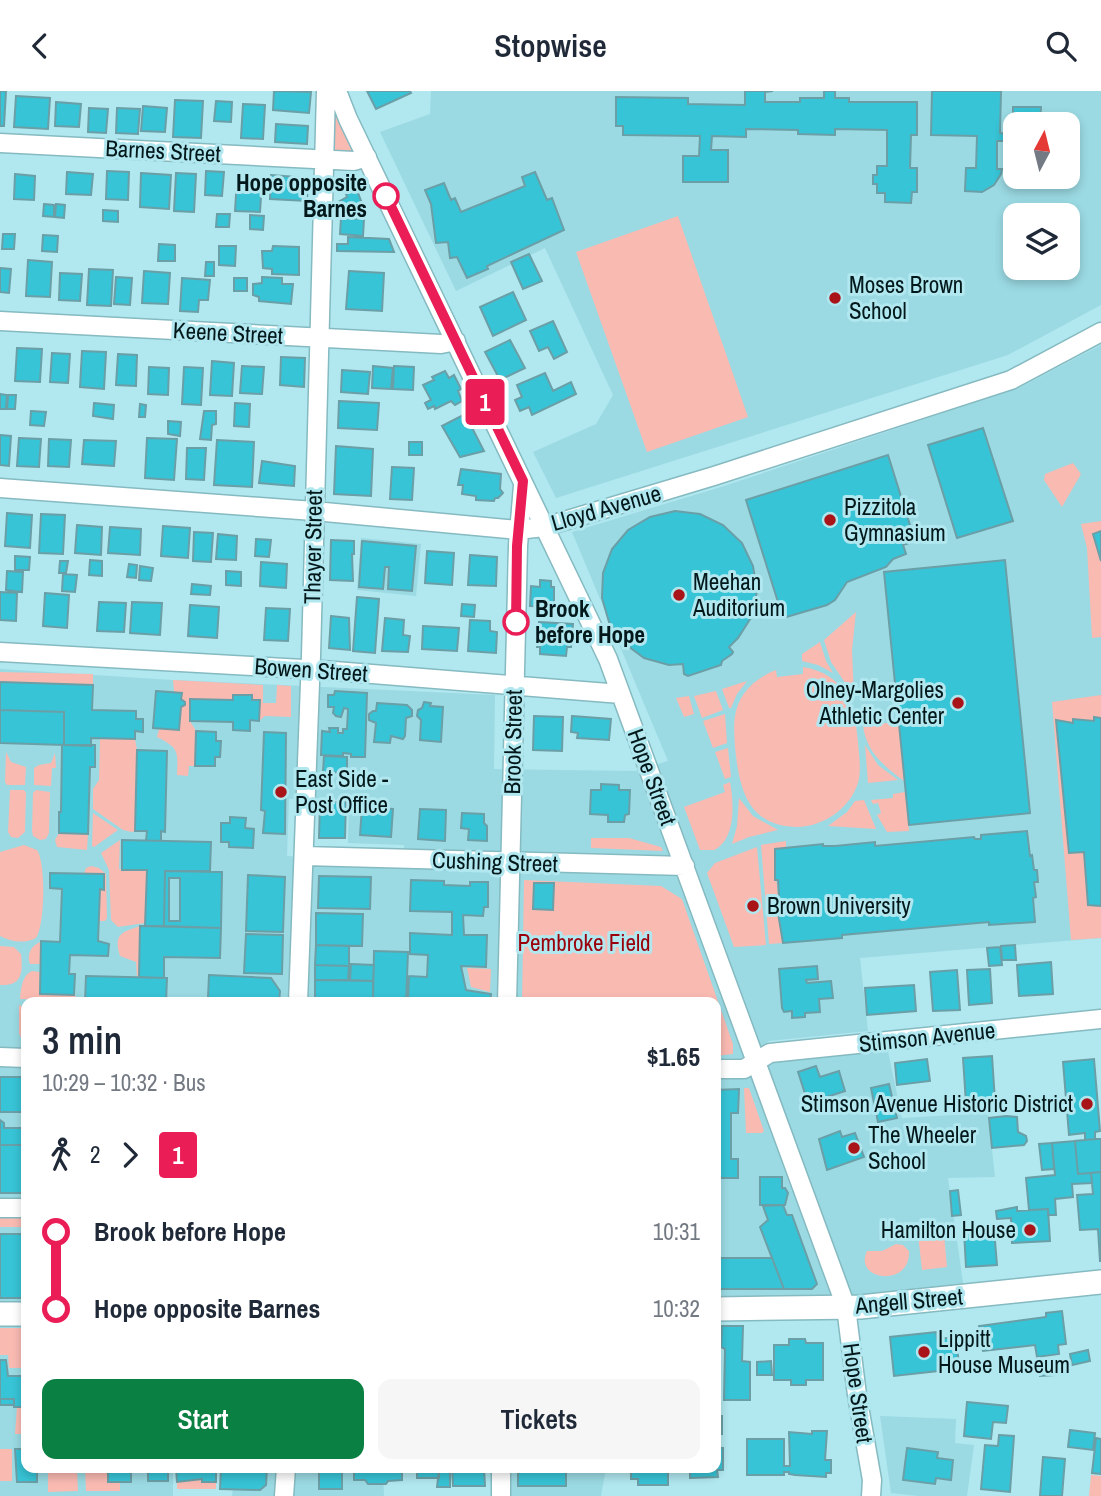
<!DOCTYPE html>
<html lang="en">
<head>
<meta charset="utf-8">
<style>
  :root { --surface:#fff; --page:#f6f6f7; --text:#1f2937; --muted:#747a83; --accent:#0b8043 }
  body { margin:0; font-family:"Archivo Narrow",sans-serif; background:var(--page); color:var(--text); height:100vh; display:flex; flex-direction:column; font-size:26px; white-space:nowrap }
  * { box-sizing:border-box; margin:0 }
  p { font-size:23px; color:var(--muted) }
  .icon { flex:none; width:38px; height:38px; fill:none; stroke:currentColor; stroke-width:2; stroke-linecap:round; stroke-linejoin:round }
  .map { position:relative; flex:1; overflow:hidden }
  .details { position:absolute; left:21px; top:906px; width:700px; height:476px; display:flex; flex-direction:column; background:var(--surface); border-radius:14px; box-shadow:0 4px 10px #0003 }
  .details>* { flex:none }
  .badge { padding:0 14px; border-radius:5px; font-size:24px; line-height:46px }
  .needle { width:46px; rotate:7deg }
  .controls { position:absolute; left:1003px; top:21px; display:grid; gap:14px }
  .controls a { display:grid; place-items:center; width:77px; height:77px; border-radius:14px; background:var(--surface); box-shadow:0 4px 10px #0003; font-size:35px }
  .map>.badge { position:absolute; translate:-50% -50%; box-shadow:0 0 0 4px #fff }
  .legs { display:flex; align-items:center; gap:10px; height:77px; padding:0 21px; font-size:23px }
  .legs p { margin-inline-start:auto }
  .head { display:flex; align-items:center; justify-content:space-between; height:119px; padding:0 21px }
  h1 { font-size:38px; font-weight:600; line-height:52px }
  .cta { display:flex; gap:14px; margin-top:auto; padding:14px 21px }
  .cta a { flex:1; height:80px; border-radius:14px; background:var(--accent); color:#fff; font-size:28px; font-weight:600; line-height:80px; text-align:center }
  .cta a+a { background:var(--page); color:var(--text) }
  ul { padding:0 21px; list-style:none }
  li { display:flex; align-items:center; gap:24px; height:77px; font-size:26px }
  li i { display:grid; place-items:center; width:10px; height:100%; margin:0 9px; background:currentColor }
  li i::after { content:''; width:18px; height:18px; margin:-9px; border:5px solid; border-radius:50%; background:var(--surface) }
  li p { margin-inline-start:auto }
  li:first-child i { background:linear-gradient(#0000 50%,currentColor 0) }
  li:last-child i { background:linear-gradient(currentColor 50%,#0000 0) }
  header { display:flex; justify-content:space-between; align-items:center; height:91px; padding:0 21px; background:var(--surface); font-size:32px; font-weight:600 }
  .map>svg:first-child { display:block }
  .built { fill:#9bdae3; fill-rule:evenodd }
  .green { fill:#f9bab2 }
  .building { fill:#37c4d6; stroke:#6b9fa7; stroke-width:2; fill-rule:evenodd }
  .lines { fill:none; stroke-linecap:round; stroke-linejoin:round }
  .minor-casing { stroke:#85bac1; stroke-width:21 }
  .major-casing { stroke:#85bac1; stroke-width:26 }
  .minor { stroke:#fff; stroke-width:18 }
  .major { stroke:#fff; stroke-width:23 }
  .line-1-casing { stroke:#fff; stroke-width:16 }
  .line-1 { stroke:#ea1d57; stroke-width:10 }
  .stop-1-dot { fill:#fff; stroke:#ea1d57; stroke-width:3.5 }
  .poi-dot { fill:#a81417; stroke:#b1e7ef; stroke-width:2.5 }
  .labels { text-anchor:middle; stroke-width:6; stroke-linejoin:round; paint-order:stroke }
  .street-label { font-size:23px; fill:#03181b; stroke:#b1e7ef }
  .stop-label { font-size:23px; font-weight:bold; fill:#03181b; stroke:#b1e7ef; text-anchor:end }
  .poi-label { font-size:23px; fill:#03181b; stroke:#b1e7ef; text-anchor:start }
  .park-label { font-size:23px; fill:#9a000b; stroke:#b1e7ef }
</style>
</head>
<body>
<header><svg class="icon" aria-label="back" viewBox="0 0 24 24"><path d="M15 5l-7 7 7 7"/></svg>Stopwise<svg class="icon" aria-label="search" viewBox="0 0 24 24"><circle cx="10" cy="10" r="6"/><path d="M15 15l6 6"/></svg></header>
<div class="map">
<svg width="1101" height="1405" viewBox="0 0 1101 1405">
  <rect width="100%" height="100%" fill="#b1e7ef"/>
  <path class="built" d="M431,0H1101V214L1008,264L556,407L533,361L596,333L613,304L545,157L456,200L380,41L430,23ZM1015,33H1068V86H1015ZM1015,124H1068V177H1015Z
    M1101,254V847L860,867L868,940L769,950L745,968L716,967V912H26V1377H173V1405H0V578L173,589L495,604L494,678L635,680L668,670L572,441L724,395L1021,296ZM289,708L349,709L348,752L404,754L405,772L287,765Z
    M361,447L421,453L416,505L357,499Z
    M886,951L902,1027L988,1022L995,1086L948,1087L965,1205L716,1218V978Z
    M880,1325L956,1328L955,1352L974,1354L967,1405H918L891,1402Z
    M235,1377H383L384,1405H232Z
    M501,1377H606L601,1405H501Z"/>
  <path class="green" d="M334,22L351,55L352,62H333Z
    M678,125L748,326L647,361L576,161Z
    M1073,372L1081,383L1062,416L1044,389L1045,383Z
    M1101,430V440L1093,443L1101,470V546L1092,547L1087,457L1081,433Z
    M856,521L852,559L854,605L831,571L824,549Z
    M820,551L826,570L833,582L818,574L802,570V563Z
    M803,576C845,583 855,614 858,651C859,663 861,676 859,688C853,715 825,736 796,736C747,735 739,696 735,656C734,638 732,621 743,604C751,592 763,584 776,579L777,586L803,583Z
    M0,581L93,583V594L0,591Z
    M173,589L263,594V612H276L277,594L291,595V626L265,625L259,630L260,610L252,609L251,604H233V609L190,608V630L196,640L195,675H189L188,685L177,684C178,660 179,657 157,646L159,638L179,639L181,616L185,614V611L181,608V602L174,601Z
    M747,590L737,603L731,617H729L722,598Z
    M716,600L723,619L702,627L694,605Z
    M1101,604V847L1071,849L1052,611Z
    M689,605L694,623L684,626L676,607Z
    M725,623L727,652L713,657L703,630Z
    M899,631L904,690C884,675 866,661 863,634Z
    M100,647L135,648L137,659L135,740L132,741L123,739L93,718V698L99,689Z
    M865,654L878,674L898,689L868,692Z
    M728,657L731,686L725,688L715,661Z
    M6,661L11,671L26,676L25,694H7L5,691Z
    M55,662L56,677H52L51,695L34,694V677L39,674L51,672Z
    M730,691C734,713 736,748 714,759H700L684,716L725,701L723,694Z
    M10,699H24L26,702L25,741L18,747L11,746L8,741Z
    M36,699L50,701L49,742L46,748L40,749L33,745L32,740L33,702Z
    M905,701L909,740L887,741L877,724L881,722L878,712L873,713L871,709L893,707V703Z
    M739,707L753,725L778,739L749,746L732,753L737,735Z
    M864,709L876,738L828,735L847,721L855,710Z
    M93,722L118,739L94,756L92,755Z
    M59,742L88,743L87,759L57,756L55,749Z
    M591,747H629L661,756L663,760L591,757Z
    M120,749L119,778L147,779L145,832L118,836L111,829L109,779L101,762Z
    M786,750V757L775,758L774,766L783,852L769,853L761,754Z
    M24,754L37,759C46,772 45,834 36,847C24,853 11,851 0,845V761Z
    M757,756L766,854L734,856L707,782L715,772Z
    M91,775L99,777L106,783L107,827L105,830H99L100,798H104V784L84,783L86,777Z
    M524,789L661,795L682,808L733,953V963L716,965V912H522Z
    M140,835L139,886H137L136,871L120,865C113,843 122,841 140,835Z
    M41,851L40,873H30C26,864 32,853 41,851Z
    M0,855L14,856L21,863C23,882 22,895 0,894Z
    M467,877L491,878L490,901L471,896Z
    M32,880L40,881L39,903L74,904L75,901L76,910L59,909L58,907L53,909L20,908C21,900 21,885 32,880Z
    M19,914L26,918V952H23L19,942Z
    M744,997H749L764,1040L762,1042H746Z
    M26,1123V1136H0V1124Z
    M943,1133L947,1176L922,1179L917,1135Z
    M896,1153L903,1154L909,1160C911,1197 853,1190 867,1160H882Z
    M0,1237H26V1277H9L8,1264H0Z
    M26,1315V1343H15L17,1316Z
    M0,1358H12V1390H0Z
    M48,1377H77L78,1400L48,1401Z
    M85,1377H108V1391H120V1400H86Z
    M1091,1384L1101,1385V1405H1089Z
    M188,1388L216,1391V1398H177V1391H188Z"/>
  <path class="building" d="M0,0H6L4,35H0Z
    M274,0L311,1L309,22L273,19Z
    M367,0H410L411,2L376,18Z
    M745,0H773L765,1V11H800V7H824V0H835V7H849V11H917V44H911L910,77H917V101H912L911,112L885,111V102H877V93H873V84H877V75H887V39L835,38V44L798,43V39L746,38V46L712,45L711,59H728V91H683V65H699L700,45L623,44V35H616V6L688,7V13L745,14Z
    M932,0H1001L1000,42L1013,43L1012,50H997V78H1002L1001,83L994,94L982,101L965,100L966,77H976L977,45L931,44Z
    M16,5L50,7L48,38L14,36Z
    M175,9L203,10L201,47L173,46Z
    M216,10L232,11L231,31L214,30Z
    M56,11L81,13L79,36L55,35Z
    M243,13L265,14L263,48L241,47Z
    M143,15L167,17L165,41L141,40Z
    M1013,16H1041L1040,33H1015V66H1013Z
    M89,17L108,18L106,42L88,41Z
    M117,17L140,18L138,43L116,42Z
    M276,33L308,35L307,53L275,51Z
    M107,80L129,81L128,109L106,108Z
    M206,80L224,81L222,105L205,104Z
    M67,81L93,83L91,104L66,103Z
    M535,81L547,109L552,107L564,139L487,175L488,178L467,187L457,166L450,167L448,151L436,152L431,113L425,99L444,92L451,109L455,107L461,121L525,95L522,86Z
    M141,82L171,84L169,118L140,116Z
    M176,82L196,83L194,121L174,120Z
    M15,83L35,85L34,109L14,108Z
    M271,84L308,87L307,110L270,108Z
    M237,88L262,90L260,121L235,120Z
    M357,99L364,118L338,127V111L347,106L346,103Z
    M44,113L54,114V126L43,125Z
    M56,113L65,114L64,127L55,126Z
    M103,119L118,120V131L103,130Z
    M217,123H230L229,136H216Z
    M250,124L264,125L263,139L250,138Z
    M341,127L364,128L363,145L340,143Z
    M3,143H15L14,158H2Z
    M43,144L58,145L57,161L42,160Z
    M348,146L389,148L394,161L337,160V153H348Z
    M159,153L175,154V170H158Z
    M219,155H236L235,175L219,174Z
    M273,155L299,156V184L272,183V178L263,177L262,160H272Z
    M529,163L542,190L523,198L511,171Z
    M28,169L52,171L50,206L26,205Z
    M206,171H214V185H205Z
    M0,177L11,178L9,202L0,201Z
    M89,178L113,179L111,215L87,214Z
    M144,180L170,182L168,213L142,212Z
    M349,180L384,182L382,220L346,218Z
    M60,182L82,183L80,210L59,209Z
    M116,186L132,187L130,214L114,213Z
    M262,186L282,187V193H293L291,213L259,210V206L253,204V193L262,192Z
    M182,187L210,189L208,209H199L198,221L180,220Z
    M234,187H247V200H234Z
    M513,201L526,229L493,245L480,216Z
    M553,230L567,261L554,268L548,256L539,260L530,240Z
    M510,249L525,277L500,289L485,261Z
    M17,257L42,258L40,291L15,290Z
    M82,260L106,261L104,298L80,296Z
    M52,262L70,263L68,292L50,291Z
    M118,263L137,264L136,295L116,294Z
    M281,266L305,267L304,296L280,294Z
    M212,270L234,272L232,305L210,304Z
    M242,275L264,276L262,303L240,302Z
    M373,275L393,277L391,298L372,297Z
    M394,275L414,276L413,299L393,298Z
    M149,276L169,277L168,304L148,303Z
    M184,276L203,277L201,314L182,313Z
    M342,279L370,281L368,303L341,301Z
    M445,280L449,287L454,284L461,298L458,300L462,310L455,314L451,310L435,318L434,315L428,318L425,312L431,309L423,294L434,289L432,286Z
    M545,282L553,300L571,291L576,303L532,324L529,316L520,320L515,309L522,306L517,294Z
    M0,303L7,304L6,318H0Z
    M8,304H16L15,318H7Z
    M339,310L379,312L377,339L338,337Z
    M94,312L114,314L113,328L93,325Z
    M235,312L250,313L249,336L234,335Z
    M140,313L146,314L145,326H139Z
    M31,320L46,321L44,335L30,334Z
    M204,320H216V333L212,334L211,349L200,348Z
    M465,323L484,360L460,366L442,335Z
    M168,330L181,331L180,345L168,343Z
    M983,337L1013,430L957,447L928,354Z
    M0,344L11,345L9,375L0,374Z
    M19,347L41,348L39,376L17,375Z
    M147,347L177,348L174,389L145,387Z
    M49,348L71,349L69,376L48,375Z
    M84,349L116,350L114,375L82,373Z
    M217,349L254,351L252,396L214,394Z
    M409,351H422V364H409Z
    M336,355L373,358L371,405L334,403Z
    M187,357H206L204,389L186,388Z
    M888,364L915,450L903,454L906,463L893,468L886,476L847,491L835,509L827,514L783,527L746,409Z
    M262,370L295,375L294,395L259,392Z
    M392,376L414,377L412,409L390,408Z
    M461,378L501,383L500,398L503,402L498,407H495L494,410L476,409V405L462,403L463,394H458Z
    M675,420L700,423L723,434L742,452L753,475L757,500L752,525L738,547L729,556L733,561L732,563L722,570L721,574L688,585L684,583L683,573L669,574L644,567L624,552L609,531L602,507L603,482L612,458L628,439L650,426Z
    M7,422L32,424L30,457L5,455Z
    M41,423L65,424L63,463L39,462Z
    M77,434L102,436L101,464L75,462Z
    M163,435L190,437L188,467L161,465Z
    M110,436L141,438L140,464L108,462Z
    M1101,440V470L1093,443Z
    M194,441L213,442L211,471L193,470Z
    M218,443L237,445L236,469L216,468Z
    M256,448L271,449L269,466L255,465Z
    M331,449L354,450V463H352L353,490L330,489Z
    M362,450L416,455L412,500L388,498L389,476H385L383,498L359,496Z
    M427,460L454,462L452,494L425,492Z
    M470,464L497,466L496,495L468,494Z
    M15,465L30,466L29,479H15Z
    M90,469L102,470V485L89,484Z
    M1005,469L1030,722L909,734L884,481Z
    M60,470H68L66,482H59Z
    M261,471L287,473L286,497L260,495Z
    M129,473L137,474L136,487L127,486Z
    M140,475L153,477L151,490L139,489Z
    M7,480L23,481L22,501L6,499Z
    M226,480L241,481V495L226,494Z
    M63,483L77,484L75,501L62,500Z
    M540,489L551,490V496H554V513L549,512L551,516L530,515L531,495L540,496Z
    M192,493L211,495L210,504L191,503Z
    M0,501L17,502L16,530L0,529Z
    M45,502L69,504L67,537L43,535Z
    M357,506L379,508L375,562L353,560Z
    M99,511L126,512L124,541L97,540Z
    M132,511L162,512L160,544L130,542Z
    M462,513L475,514L474,526L461,525Z
    M190,514L219,516L217,547L188,545Z
    M266,517L290,518L288,550L264,549Z
    M331,525L349,527L350,559L329,557Z
    M385,527L404,529L403,544L410,545L408,561L382,560Z
    M470,529L490,530V540L497,541L496,562L468,560Z
    M539,531L573,533L571,556H567L566,565L540,563V556H537Z
    M423,535L459,537L457,560L422,558Z
    M0,591L93,594L92,619L136,620V628H143V641L135,640V648L91,647V655L64,654V621L0,619V633Z
    M156,600L182,602L181,608L185,611V614L181,616L179,639L153,637Z
    M335,600L367,602L365,666H351V663L343,662V665L321,664L322,640L330,641L329,637H338V642H343V638H347L348,618L344,617L341,626L336,625L333,622L334,616H328V604H334Z
    M233,604H252V609H260L259,630L250,629V640L233,639V631L190,630V608L233,609Z
    M424,611L431,612L430,615L443,616L441,651L420,649L421,629L417,625L418,619L422,617Z
    M377,612L407,614L412,619V625L406,627L405,645L403,648L391,645L390,652L374,651L376,632L369,629V623L373,620H376Z
    M0,619L64,621V654L0,652Z
    M534,625L563,626L562,660L533,659Z
    M572,625L611,628L609,649L577,647L578,642L571,641Z
    M1094,626L1101,627V815L1088,814L1084,761L1069,762L1056,629L1073,632V628L1094,630Z
    M196,640L216,641V650H221L220,666H215V675H195Z
    M264,641L286,642L285,743L263,742L265,720L261,719Z
    M62,654H95V676H90L88,743L59,742V721H61Z
    M137,659L167,660L165,741L161,740V750H146L147,740H135Z
    M324,665L347,666V682L323,681Z
    M601,693L619,694V699H630L629,723L625,724L624,731H608V724L590,723L591,699H601Z
    M320,711H346L345,747H319Z
    M362,716L393,718L391,746L360,744Z
    M420,718L446,719L445,750L418,748Z
    M462,722L484,723V732L487,735V750L468,749L469,738L461,737Z
    M230,726L246,727L245,737L254,738L253,757L229,756V751H221V732H230Z
    M1027,740L1030,765L1032,764L1034,779H1037L1038,791H1034L1036,806L1033,807L1035,831L989,834V831L842,844V847L783,852L778,822H780L778,789H775V758L823,753V755H835L875,751V755L974,746L975,748H981V744Z
    M122,749L211,751L210,780H165L164,835H145L147,779H122Z
    M165,780L222,781L221,837L164,835ZM169,787H180V830H169Z
    M50,782L104,783V799L100,798L98,850L109,853L108,865L70,864L69,883H75L74,904L40,903L41,850L60,851L62,798L50,797Z
    M248,784L285,786L283,841L246,840Z
    M319,785L371,786L370,818L318,817Z
    M411,789L444,790V794L470,795V791H488V816H484L483,825L463,824L464,844H487L486,876L461,875L466,899L491,903L490,912H408L409,885L427,886L428,864L410,863V842L452,844V821L410,820Z
    M534,792H554L553,819L533,818Z
    M316,822L363,823L362,855L316,854Z
    M140,835L221,837L220,867L164,866V887L139,886Z
    M246,843L283,844L282,883L244,882Z
    M316,854L349,855V875L315,874Z
    M1015,854L1016,869H1002L1001,855Z
    M1000,856L1002,874L989,875L987,857Z
    M374,860L408,861L406,912H373Z
    M1051,871L1053,903L1019,905L1017,874Z
    M351,873L374,874L373,890L350,889Z
    M315,874L349,875L348,889H315Z
    M817,875L818,888L806,889L807,892L831,890L833,907L819,908L820,921L805,922V926L792,927V920L784,921L782,917L779,878Z
    M990,878L992,912L969,914L967,879Z
    M957,879L960,919L933,920L930,881Z
    M209,884L271,887L280,900L279,912H245V909L208,907Z
    M86,885L167,887L166,912H85Z
    M315,889L373,890V912H315Z
    M914,894L916,920L867,924L865,897Z
    M992,965L995,1010L966,1012L963,967Z
    M927,968L930,990L897,994L895,972Z
    M1094,968L1100,1040L1095,1041V1048L1085,1049V1042L1069,1044L1063,971Z
    M816,975L820,986L839,980L845,1000L808,1012L798,981Z
    M0,986H26V1021H0Z
    M889,993L897,1027L878,1031L871,997Z
    M739,998L738,1022H731V1068H738V1087H716V999Z
    M1006,1025L1017,1026L1018,1041L1026,1045L1027,1050L1024,1054L992,1057L989,1027Z
    M0,1029L4,1032V1037H26V1054H0Z
    M840,1040L842,1046L855,1042L864,1066L827,1079L819,1048Z
    M1095,1048H1101V1081L1078,1083L1075,1050Z
    M1075,1050L1078,1083L1091,1082L1092,1092L1072,1093L1073,1106L1055,1108L1056,1124H1048V1118L1029,1119L1026,1087L1055,1084L1052,1052Z
    M1052,1052L1054,1078L1042,1079L1039,1053Z
    M0,1054H26V1102H0Z
    M1101,1081V1170H1100L1098,1138L1080,1139L1077,1104L1093,1103L1091,1082Z
    M760,1086H782V1097H785L788,1102L785,1114H760Z
    M958,1099L961,1124L952,1125L950,1100Z
    M783,1114L787,1124H792L817,1193L812,1198H784L760,1136L768,1129L763,1115Z
    M1017,1116V1120L1048,1118L1050,1150L1012,1152L1011,1127L997,1128L996,1120Z
    M994,1138L997,1174L966,1176L964,1140Z
    M0,1143H26V1207H0Z
    M716,1167H772L784,1198H716Z
    M1062,1220L1066,1253L1058,1254L1059,1263L1037,1266L1035,1254L983,1260L979,1235L1046,1226V1222Z
    M722,1235H743L742,1270L750,1271V1309H724L725,1258L721,1256Z
    M936,1241L937,1248L956,1246L959,1274L938,1276V1280L894,1285L890,1246Z
    M789,1248H805L806,1252H823V1289H806V1294H791V1289H774V1254H789Z
    M1088,1259L1090,1270L1072,1274L1070,1263Z
    M0,1269H6L8,1285H26V1316H14V1308H0Z
    M771,1270L772,1284H757V1271Z
    M1052,1270L1054,1284L1040,1285L1038,1271Z
    M0,1308H14V1314H0Z
    M967,1311L1008,1315L1006,1332L993,1331L991,1348L964,1345Z
    M716,1325H722V1343H716Z
    M1070,1339L1095,1342L1093,1359L1068,1356Z
    M812,1340H827L825,1369H831V1382H826V1386L795,1384L789,1383V1381H784V1384H747V1348H784V1375H790L789,1341L812,1343Z
    M999,1344L1014,1345L1010,1401L981,1398L985,1354L998,1355Z
    M1096,1347L1101,1348V1383L1092,1382Z
    M716,1357H723V1379H717L718,1386L690,1387V1377H716Z
    M907,1357L938,1361L937,1367L953,1369L951,1389L936,1387L935,1393L903,1389Z
    M15,1358H26V1377H37V1391H17Z
    M1043,1366L1065,1368L1062,1405H1040Z
    M108,1377H131V1391H108Z
    M148,1377H168V1390H148Z
    M176,1377H216V1391H202V1388L177,1391Z
    M221,1377H267L266,1394L260,1399L220,1398Z
    M319,1377H342V1398H319Z
    M354,1377H402V1389L388,1390L386,1393H368L365,1389H354Z
    M417,1377H442V1379H439V1387H417Z
    M442,1377H450V1396H437L439,1379Z
    M452,1377H484L485,1395H453Z
    M518,1377H566V1395H518Z
    M631,1377H668V1394H638V1388H631Z"/>
  <g class="lines">
    <g class="minor-casing">
      <path id="minor" d="M337,0L348,28L608,568L846,1216L857,1304L872,1389L871,1405
        M0,52L354,70L367,66
        M0,230L441,253L456,250
        M0,397L314,420L518,439L544,436L714,385L1011,289L1101,241
        M0,561L322,579L621,603
        M304,765L685,775
        M298,912L311,565L326,0
        M507,912L518,455L523,394
        M0,966L26,967
        M716,978H744L770,962L1101,928
        M0,1117H26
        M284,1405L286,1377
        M501,1405V1377"/>
    </g>
    <g class="major-casing">
      <path id="major" d="M716,1218L860,1216L1101,1191
        M0,1223H26"/>
    </g>
    <use href="#minor" class="minor"/>
    <use href="#major" class="major"/>
  </g>
  <g class="lines">
    <g class="line-1-casing">
      <path id="line-1" d="M386,105L523,390L517,455L516,531"/>
    </g>
    <use href="#line-1" class="line-1"/>
  </g>
  <g class="stop-1-dot">
    <circle cx="386" cy="105" r="12"/>
    <circle cx="516" cy="531" r="12"/>
  </g>
  <g class="poi-dot">
    <circle cx="835" cy="207" r="7"/>
    <circle cx="830" cy="429" r="7"/>
    <circle cx="679" cy="504" r="7"/>
    <circle cx="958" cy="612" r="7"/>
    <circle cx="281" cy="701" r="7"/>
    <circle cx="753" cy="815" r="7"/>
    <circle cx="1087" cy="1013" r="7"/>
    <circle cx="854" cy="1057" r="7"/>
    <circle cx="1030" cy="1139" r="7"/>
    <circle cx="924" cy="1261" r="7"/>
  </g>
  <g class="labels">
    <g class="street-label">
      <text transform="translate(163 60) rotate(3)" y="8">Barnes Street</text>
      <text transform="translate(228 242) rotate(3)" y="8">Keene Street</text>
      <text transform="translate(606 417) rotate(-16)" y="8">Lloyd Avenue</text>
      <text transform="translate(313 456) rotate(-89)" y="8">Thayer Street</text>
      <text transform="translate(311 579) rotate(4)" y="8">Bowen Street</text>
      <text transform="translate(513 651) rotate(-89)" y="8">Brook Street</text>
      <text transform="translate(652 686) rotate(70)" y="8">Hope Street</text>
      <text transform="translate(495 771) rotate(2)" y="8">Cushing Street</text>
      <text transform="translate(927 946) rotate(-6)" y="8">Stimson Avenue</text>
      <text transform="translate(909 1210) rotate(-5)" y="8">Angell Street</text>
      <text transform="translate(858 1302) rotate(82)" y="8">Hope Street</text>
    </g>
    <g class="stop-label">
      <text x="367" y="100">Hope opposite<tspan x="367" dy="26">Barnes</tspan></text>
      <text x="535" y="526" text-anchor="start">Brook<tspan x="535" dy="26">before Hope</tspan></text>
    </g>
    <g class="poi-label">
      <text x="849" y="202">Moses Brown<tspan x="849" dy="26">School</tspan></text>
      <text x="844" y="424">Pizzitola<tspan x="844" dy="26">Gymnasium</tspan></text>
      <text x="693" y="499">Meehan<tspan x="693" dy="26">Auditorium</tspan></text>
      <text x="944" y="607" text-anchor="end">Olney-Margolies<tspan x="944" dy="26">Athletic Center</tspan></text>
      <text x="295" y="696">East Side -<tspan x="295" dy="26">Post Office</tspan></text>
      <text x="767" y="823">Brown University</text>
      <text x="1073" y="1021" text-anchor="end">Stimson Avenue Historic District</text>
      <text x="868" y="1052">The Wheeler<tspan x="868" dy="26">School</tspan></text>
      <text x="1016" y="1147" text-anchor="end">Hamilton House</text>
      <text x="938" y="1256">Lippitt<tspan x="938" dy="26">House Museum</tspan></text>
    </g>
    <g class="park-label">
      <text x="584" y="860">Pembroke Field</text>
    </g>
  </g>
</svg>
<div class="controls">
<a><svg class="needle" viewBox="-14 -14 28 28"><path d="M0-13l5 13h-10z" fill="#e53935"/><path d="M0 13l5-13h-10z" fill="#747a83"/></svg></a>
<a><svg class="icon" aria-label="layers" viewBox="0 0 24 24"><path d="M12 4l9 5-9 5-9-5zM3 14l9 5 9-5"/></svg></a>
</div>
<b class="badge" style="left:485px;top:311px;background:#ea1d57;color:#fff">1</b>
<section class="details">
<div class="head"><div><h1>3 min</h1><p>10:29 – 10:32 · Bus</p></div><b>$1.65</b></div>
<div class="legs"><svg class="icon" aria-label="walk" viewBox="0 0 24 24"><circle cx="13" cy="4" r="2"/><path d="M13 8l-2 6 4 7M11 14l-3 7M7 12l3-4h3l4 4"/></svg>2<svg class="icon" aria-label="forward" viewBox="0 0 24 24"><path d="M9 5l7 7-7 7"/></svg><b class="badge" style="background:#ea1d57;color:#fff">1</b></div>
<ul>
<li><i style="color:#ea1d57"></i><b>Brook before Hope</b><p>10:31</p></li>
<li><i style="color:#ea1d57"></i><b>Hope opposite Barnes</b><p>10:32</p></li>
</ul>
<div class="cta"><a>Start</a><a>Tickets</a></div>
</section>
</div>
</body>
</html>
